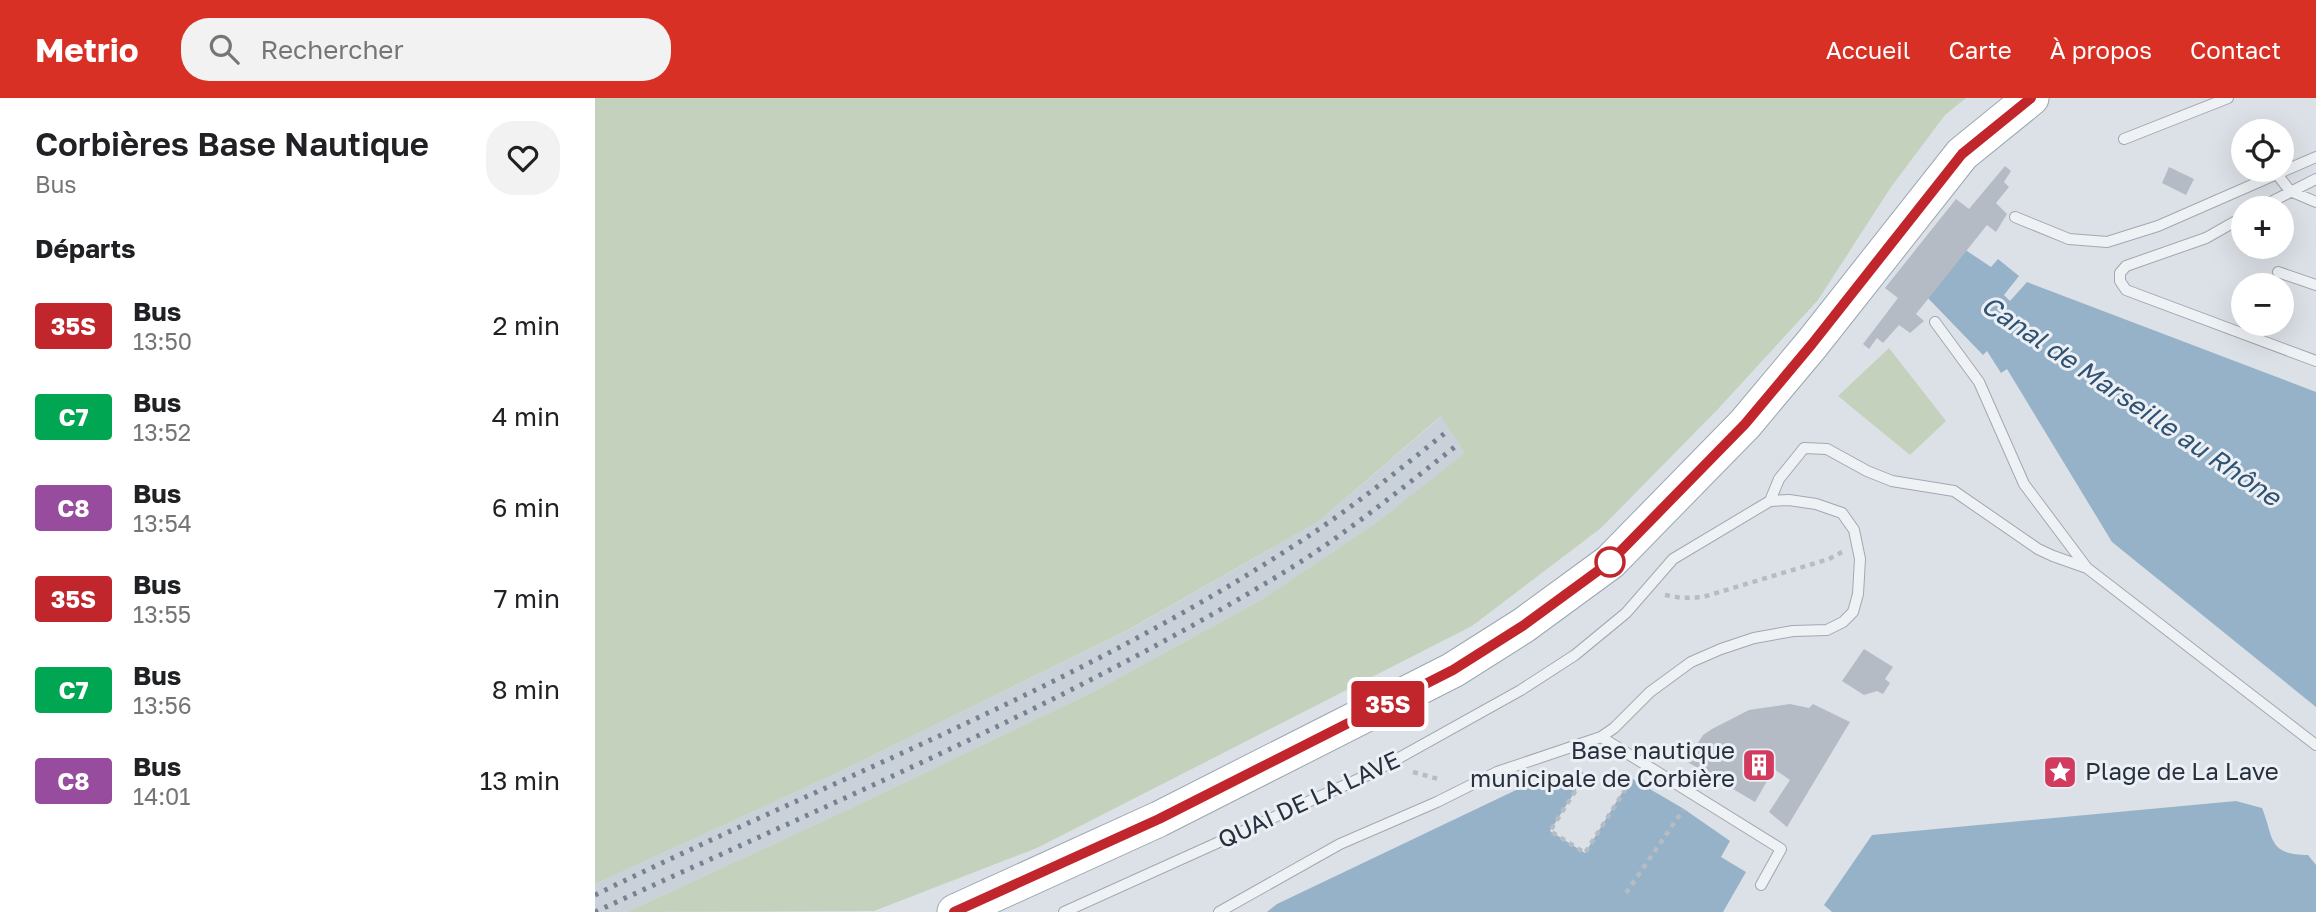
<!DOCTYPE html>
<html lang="fr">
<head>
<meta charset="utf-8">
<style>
  :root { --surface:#fff; --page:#f2f2f2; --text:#202124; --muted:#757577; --accent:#d93025 }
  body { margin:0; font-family:"Golos Text",sans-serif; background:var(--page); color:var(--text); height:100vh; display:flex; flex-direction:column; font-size:26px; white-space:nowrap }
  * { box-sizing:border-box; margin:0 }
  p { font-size:23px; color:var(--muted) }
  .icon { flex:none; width:38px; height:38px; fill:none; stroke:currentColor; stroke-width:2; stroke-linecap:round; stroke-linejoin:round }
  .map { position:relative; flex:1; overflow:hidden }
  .sheet { display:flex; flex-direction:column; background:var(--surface); width:595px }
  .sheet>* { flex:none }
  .badge { padding:0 14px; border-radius:5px; font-size:24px; line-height:46px }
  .tools { position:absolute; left:1636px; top:21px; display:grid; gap:14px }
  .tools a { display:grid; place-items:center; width:63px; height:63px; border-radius:50%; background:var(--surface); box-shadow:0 7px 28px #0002; font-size:35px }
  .map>.badge { position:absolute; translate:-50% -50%; box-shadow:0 0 0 4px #fff }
  h2 { padding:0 35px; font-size:26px; line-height:63px }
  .round { display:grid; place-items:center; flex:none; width:74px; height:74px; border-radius:28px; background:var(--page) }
  .headline { display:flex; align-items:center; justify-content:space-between; height:119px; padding:0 35px }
  h1 { font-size:33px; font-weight:600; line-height:52px }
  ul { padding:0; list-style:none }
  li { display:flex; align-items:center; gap:21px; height:91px; padding:0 35px }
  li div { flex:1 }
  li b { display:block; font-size:26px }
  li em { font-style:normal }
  li .badge { min-width:77px; font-weight:700; text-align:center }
  header { display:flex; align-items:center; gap:42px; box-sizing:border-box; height:98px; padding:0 35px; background:var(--accent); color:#fff }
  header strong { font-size:33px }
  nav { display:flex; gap:38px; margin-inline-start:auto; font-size:24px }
  .search { width:490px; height:63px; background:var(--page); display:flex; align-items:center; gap:18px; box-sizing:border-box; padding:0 24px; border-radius:28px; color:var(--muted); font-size:26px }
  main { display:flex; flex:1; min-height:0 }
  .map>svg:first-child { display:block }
  .built { fill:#cad1d9 }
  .green { fill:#c4d1bd }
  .water { fill:#96b2c9 }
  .building { fill:#b4bbc4 }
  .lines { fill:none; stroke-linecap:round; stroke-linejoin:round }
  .lane-casing { stroke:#a2a8b1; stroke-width:12 }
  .primary-casing { stroke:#9ba7b3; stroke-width:37 }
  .path { stroke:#b7bcc2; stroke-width:4.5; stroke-dasharray:5 5; stroke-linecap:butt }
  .lane { stroke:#eff2f5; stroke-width:10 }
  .primary { stroke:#fff; stroke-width:35 }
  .rail { stroke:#758291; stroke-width:5; stroke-dasharray:3.5 7; stroke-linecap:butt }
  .line-casing { stroke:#fff; stroke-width:16 }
  .line { stroke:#c0262c; stroke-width:10 }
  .stop-dot { fill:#fff; stroke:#c0262c; stroke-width:3.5 }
  .labels { text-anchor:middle; stroke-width:6; stroke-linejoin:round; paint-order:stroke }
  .poi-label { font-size:24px; fill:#26303e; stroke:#ecf0f5; text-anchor:end }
  .street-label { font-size:24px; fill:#26303e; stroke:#ecf0f5 }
  .water-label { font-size:26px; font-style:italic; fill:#2f5273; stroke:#ecf0f5 }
</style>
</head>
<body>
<header>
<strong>Metrio</strong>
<div class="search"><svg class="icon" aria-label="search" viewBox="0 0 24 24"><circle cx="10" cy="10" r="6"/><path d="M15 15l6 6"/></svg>Rechercher</div>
<nav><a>Accueil</a><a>Carte</a><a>À propos</a><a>Contact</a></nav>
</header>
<main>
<section class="sheet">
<div class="headline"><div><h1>Corbières Base Nautique</h1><p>Bus</p></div><a class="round"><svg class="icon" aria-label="heart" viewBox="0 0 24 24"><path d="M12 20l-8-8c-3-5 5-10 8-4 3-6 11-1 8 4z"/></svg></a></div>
<h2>Départs</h2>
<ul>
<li><span class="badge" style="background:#c0262c;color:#fff">35S</span><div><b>Bus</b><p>13:50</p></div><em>2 min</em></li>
<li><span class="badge" style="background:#00a651;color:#fff">C7</span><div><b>Bus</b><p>13:52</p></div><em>4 min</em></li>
<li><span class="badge" style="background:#974c9d;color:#fff">C8</span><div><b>Bus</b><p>13:54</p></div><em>6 min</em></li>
<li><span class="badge" style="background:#c0262c;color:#fff">35S</span><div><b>Bus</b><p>13:55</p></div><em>7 min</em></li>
<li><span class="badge" style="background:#00a651;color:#fff">C7</span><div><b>Bus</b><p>13:56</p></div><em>8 min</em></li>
<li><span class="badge" style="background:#974c9d;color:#fff">C8</span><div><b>Bus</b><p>14:01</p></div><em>13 min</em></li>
</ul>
</section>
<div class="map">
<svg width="1721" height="814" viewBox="0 0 1721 814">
  <rect width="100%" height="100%" fill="#dce1e7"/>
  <path class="built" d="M847,318L871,356L781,425L666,502L498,594L267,705L32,814H0V786L244,674L532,533L724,423Z"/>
  <path class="green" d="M0,0H1371L1350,17L1296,89L1223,202L1123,311L1006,430L877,528L442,750L279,813L32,814L267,705L498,594L666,502L781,425L870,355L846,318L724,423L531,533L244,674L0,786Z
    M1294,250L1351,323L1315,357L1243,298Z"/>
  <path class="water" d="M1366,149L1396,169L1403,161L1424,178L1409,197L1415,203L1432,184L1721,294V609L1517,444L1412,271L1406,275L1392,253L1388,257L1328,195Z
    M983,672L991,676L955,733L990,755L1036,680L1089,711L1135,743L1126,759L1151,774L1128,814H672L682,806L938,684C957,691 968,684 983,672Z
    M1641,703L1667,710C1679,739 1672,757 1713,757L1721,767V814H1237L1229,807L1277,737Z"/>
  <path class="building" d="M1410,68L1416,73L1409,84L1414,89L1401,105L1412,116L1401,134L1392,127L1321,216L1329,223L1315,235L1304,227L1288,245L1282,240L1274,251L1268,246L1303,200L1290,190L1361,101L1374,111Z
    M1574,69L1599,81L1591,97L1567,85Z
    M1269,551L1298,569L1290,581L1295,585L1288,596L1282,593L1269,597L1247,583Z
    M1195,606L1214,610L1218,606L1255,624L1192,729L1174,714L1195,682L1179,671L1160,704L1091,663L1108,637L1117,631L1154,612Z"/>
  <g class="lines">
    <g class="lane-casing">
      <path id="lane" d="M1529,41L1633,0
        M1682,76L1721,59
        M1664,110L1721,81
        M1420,119L1474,141L1512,144L1563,128L1682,76L1695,93L1721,104
        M1648,119L1611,140L1531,168L1525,175V183L1531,192L1721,263
        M1683,174L1721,187
        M1340,224L1384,284L1429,386L1492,470
        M1175,403L1184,381L1209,350L1232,351L1272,373L1297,383L1359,393L1443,451L1458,458L1492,470L1721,647
        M469,814L777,675L926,592L980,557L1031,515L1078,461L1175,403L1194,402L1221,406L1247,415L1259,432L1265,461L1263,496L1258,514L1248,524L1232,532L1198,533L1159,540L1126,551L1096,564L1055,594L1019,630L1006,639L1186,751L1166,787
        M624,814L745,746L842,704L902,674L1006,639"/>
    </g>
    <g class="primary-casing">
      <path id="primary" d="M360,814L564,721L858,572L929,527L1015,464L1150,326L1217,246L1367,56L1436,0"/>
    </g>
    <path class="path" d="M1070,497L1087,500L1108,499L1234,461L1247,454
      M818,674L847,682
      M991,676L955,733L990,755L1037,681
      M1031,795L1088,712"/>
    <use href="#lane" class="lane"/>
    <use href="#primary" class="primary"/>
    <path class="rail" d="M0,797C231,684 475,592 692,452C748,417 799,376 850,335
      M0,814C233,706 471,607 691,473C751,436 806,391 861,348"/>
  </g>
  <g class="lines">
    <g class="line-casing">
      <path id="line" d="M359,814L564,721L858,572L929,527L1015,464L1150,326L1217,246L1367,56L1436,0"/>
    </g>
    <use href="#line" class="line"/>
  </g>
  <defs>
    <g id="building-square" transform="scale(1.75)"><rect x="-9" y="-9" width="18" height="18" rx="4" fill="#d23b5d" stroke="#ecf0f5"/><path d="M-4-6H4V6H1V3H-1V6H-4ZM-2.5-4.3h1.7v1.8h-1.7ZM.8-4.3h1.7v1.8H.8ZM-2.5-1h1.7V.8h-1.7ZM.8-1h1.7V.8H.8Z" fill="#fff"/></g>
    <g id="sight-square" transform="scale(1.75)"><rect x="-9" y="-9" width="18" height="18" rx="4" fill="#d23b5d" stroke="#ecf0f5"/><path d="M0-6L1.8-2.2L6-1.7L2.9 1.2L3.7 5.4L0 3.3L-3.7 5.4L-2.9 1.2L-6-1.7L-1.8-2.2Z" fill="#fff"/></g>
  </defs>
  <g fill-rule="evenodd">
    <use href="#building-square" x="1164" y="667"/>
    <use href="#sight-square" x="1465" y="674"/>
  </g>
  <circle class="stop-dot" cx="1015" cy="464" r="14"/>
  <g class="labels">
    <g class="poi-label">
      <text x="1140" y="661">Base nautique<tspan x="1140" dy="28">municipale de Corbière</tspan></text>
      <text x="1490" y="682" text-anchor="start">Plage de La Lave</text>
    </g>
    <g class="street-label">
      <text transform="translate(714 702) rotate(-25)" y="8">QUAI DE LA LAVE</text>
    </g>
    <g class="water-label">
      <text transform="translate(1536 303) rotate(34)" y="9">Canal de Marseille au Rhône</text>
    </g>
  </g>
</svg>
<div class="tools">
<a><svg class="icon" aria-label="locate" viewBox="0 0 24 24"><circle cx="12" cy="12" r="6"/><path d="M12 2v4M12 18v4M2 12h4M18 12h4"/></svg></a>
<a>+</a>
<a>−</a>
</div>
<b class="badge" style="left:793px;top:606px;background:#c0262c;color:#fff">35S</b>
</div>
</main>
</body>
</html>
